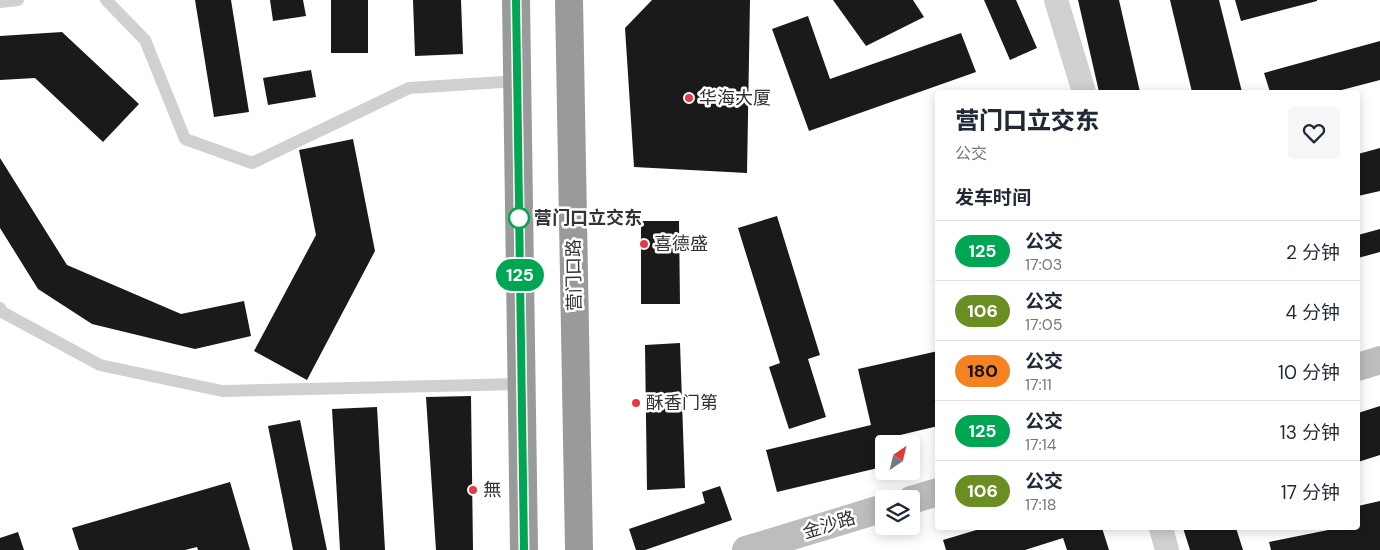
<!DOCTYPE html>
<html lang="zh">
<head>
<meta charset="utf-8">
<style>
  :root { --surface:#fff; --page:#f6f6f7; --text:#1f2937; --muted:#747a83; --line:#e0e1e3 }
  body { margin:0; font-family:"DM Sans","Noto Sans SC",sans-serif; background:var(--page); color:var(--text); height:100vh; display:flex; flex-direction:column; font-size:19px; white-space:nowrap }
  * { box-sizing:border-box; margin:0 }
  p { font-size:16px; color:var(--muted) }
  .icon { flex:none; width:28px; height:28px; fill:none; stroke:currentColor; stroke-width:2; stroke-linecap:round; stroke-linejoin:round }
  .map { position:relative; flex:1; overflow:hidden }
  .panel { position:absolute; left:935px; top:90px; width:425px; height:440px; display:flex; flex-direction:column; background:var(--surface); border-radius:5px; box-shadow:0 2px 12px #0003 }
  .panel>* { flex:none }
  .badge { padding:0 10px; border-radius:16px; font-size:18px; line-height:32px }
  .needle { width:32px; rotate:35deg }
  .fabs { position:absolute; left:875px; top:435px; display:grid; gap:10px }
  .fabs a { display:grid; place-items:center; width:45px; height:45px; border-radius:5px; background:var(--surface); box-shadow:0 2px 12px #0003; font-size:25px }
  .map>.badge { position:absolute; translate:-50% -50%; box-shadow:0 0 0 2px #fff }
  h2 { padding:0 20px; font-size:19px; line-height:45px }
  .round { display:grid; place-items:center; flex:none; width:52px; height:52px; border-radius:5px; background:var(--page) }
  .headline { display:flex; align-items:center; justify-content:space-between; height:85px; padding:0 20px }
  h1 { font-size:24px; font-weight:800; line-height:38px }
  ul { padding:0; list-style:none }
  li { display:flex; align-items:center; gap:15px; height:60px; padding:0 20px; border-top:1px solid var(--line) }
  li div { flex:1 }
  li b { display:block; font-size:19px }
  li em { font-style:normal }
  li .badge { min-width:55px; font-weight:700; text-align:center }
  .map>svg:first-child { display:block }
  .building { fill:#1a1a1a }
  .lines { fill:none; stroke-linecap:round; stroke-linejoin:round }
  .lane { stroke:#d0d0d0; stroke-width:12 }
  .street { stroke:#d0d0d0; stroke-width:24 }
  .secondary { stroke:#bdbdbd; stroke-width:28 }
  .highway { stroke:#9a9a9a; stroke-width:28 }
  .line-casing { stroke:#fff; stroke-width:11 }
  .line { stroke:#00a651; stroke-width:8 }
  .poi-dot { fill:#e63946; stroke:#fff; stroke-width:2 }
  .stop-dot { fill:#fff; stroke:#00a651; stroke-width:2.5 }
  .labels { text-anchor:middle; stroke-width:5; stroke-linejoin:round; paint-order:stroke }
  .poi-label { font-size:18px; fill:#333; stroke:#fff; text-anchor:start }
  .stop-label { font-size:18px; font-weight:bold; fill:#333; stroke:#fff; text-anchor:start }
  .street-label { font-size:18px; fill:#333; stroke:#fff }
</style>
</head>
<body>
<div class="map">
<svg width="1380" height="550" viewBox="0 0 1380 550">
  <rect width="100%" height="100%" fill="#fff"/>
  <path class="building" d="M195,0H231L249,112L214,117Z
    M270,0H303L306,16L273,21Z
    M331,0H368V53H331Z
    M413,0H461L463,54L415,56Z
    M652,0H750L747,173L634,167L625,28Z
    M833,0H913L924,17L866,46Z
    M984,0H1016L1037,48L1010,60Z
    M1078,0H1119L1140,92H1099Z
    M1170,0H1219L1242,92H1192Z
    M1235,0H1317V1L1241,21Z
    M808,16L830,79L961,33L976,72L809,131L772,29Z
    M62,32L139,104L103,142L35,78L0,80V36Z
    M1380,41V80L1334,92H1270L1264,73Z
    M311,70L316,97L268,105L263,78Z
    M353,139L375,251L307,380L254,351L316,235L299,150Z
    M1380,148V191L1358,196V154Z
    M0,158L67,265L181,314L244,301L251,336L195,349L92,324L38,289L0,228Z
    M777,216L820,355L808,359L826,417L789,429L769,367L780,363L738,228Z
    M641,221H679L680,304H641Z
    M1380,229V252L1358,258V235Z
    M680,343L685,488L647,490L645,345Z
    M938,351V426L875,441L882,467L777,492L766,450L871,425L858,369Z
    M471,396L473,550H436L426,397Z
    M1380,406V455L1358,462V413Z
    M377,407L385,550H340L332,409Z
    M300,420L327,550H293L268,426Z
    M230,482L250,550H198L197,547L185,550H79L72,528Z
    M720,486L732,520L645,550H636L629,529L705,503L702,492Z
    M1380,501V550H1271L1269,542L1338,528H1358V506Z
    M983,528H1102L1109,550H1067L1063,538L1025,550H946L943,540Z
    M1183,528H1236L1243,550H1190Z
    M18,532L24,550H0V538Z"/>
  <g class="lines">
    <path class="lane" d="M106,0L145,40L185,139L252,163L409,88L517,81
      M0,2L18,0
      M0,308L2,312L100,365L222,391L522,384"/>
    <path class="street" d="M1056,0L1084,92
      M1161,528L1167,550"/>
    <path class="secondary" d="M1358,367L1380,360
      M911,500L938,492
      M746,550L884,508"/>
    <path class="highway" d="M516,0L524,550
      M569,0L579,550"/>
  </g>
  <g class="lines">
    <g class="line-casing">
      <path id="line" d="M516,0L524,550"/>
    </g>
    <use href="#line" class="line"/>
  </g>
  <g class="poi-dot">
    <circle cx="689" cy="98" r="5"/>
    <circle cx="644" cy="244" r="5"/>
    <circle cx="636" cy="403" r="5"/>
    <circle cx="473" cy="490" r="5"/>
  </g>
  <circle class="stop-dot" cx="519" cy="218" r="10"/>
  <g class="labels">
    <g class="poi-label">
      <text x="699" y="104">华海大厦</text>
      <text x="654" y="250">喜德盛</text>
      <text x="646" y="409">酥香门第</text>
      <text x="483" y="496">無</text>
    </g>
    <g class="stop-label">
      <text x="534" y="224">营门口立交东</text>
    </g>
    <g class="street-label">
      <text transform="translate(574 275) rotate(-91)" y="6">营门口路</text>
      <text transform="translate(829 525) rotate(-17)" y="6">金沙路</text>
    </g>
  </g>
</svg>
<div class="fabs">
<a><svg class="needle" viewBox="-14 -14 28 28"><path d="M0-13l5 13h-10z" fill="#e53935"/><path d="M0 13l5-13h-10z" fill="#747a83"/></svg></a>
<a><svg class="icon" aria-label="layers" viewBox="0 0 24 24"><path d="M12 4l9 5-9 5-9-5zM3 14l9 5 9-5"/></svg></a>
</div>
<b class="badge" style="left:520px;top:275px;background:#00a651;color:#fff">125</b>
<section class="panel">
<div class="headline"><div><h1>营门口立交东</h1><p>公交</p></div><a class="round"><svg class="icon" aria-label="heart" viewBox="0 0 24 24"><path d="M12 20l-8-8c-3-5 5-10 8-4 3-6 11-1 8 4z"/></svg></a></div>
<h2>发车时间</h2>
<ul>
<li><span class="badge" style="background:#00a651;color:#fff">125</span><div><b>公交</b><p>17:03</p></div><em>2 分钟</em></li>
<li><span class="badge" style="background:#6b8e23;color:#fff">106</span><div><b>公交</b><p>17:05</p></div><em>4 分钟</em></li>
<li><span class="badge" style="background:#f58220;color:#111">180</span><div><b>公交</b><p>17:11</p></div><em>10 分钟</em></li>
<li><span class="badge" style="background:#00a651;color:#fff">125</span><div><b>公交</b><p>17:14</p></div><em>13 分钟</em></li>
<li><span class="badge" style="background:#6b8e23;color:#fff">106</span><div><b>公交</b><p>17:18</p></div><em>17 分钟</em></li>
</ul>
</section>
</div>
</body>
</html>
